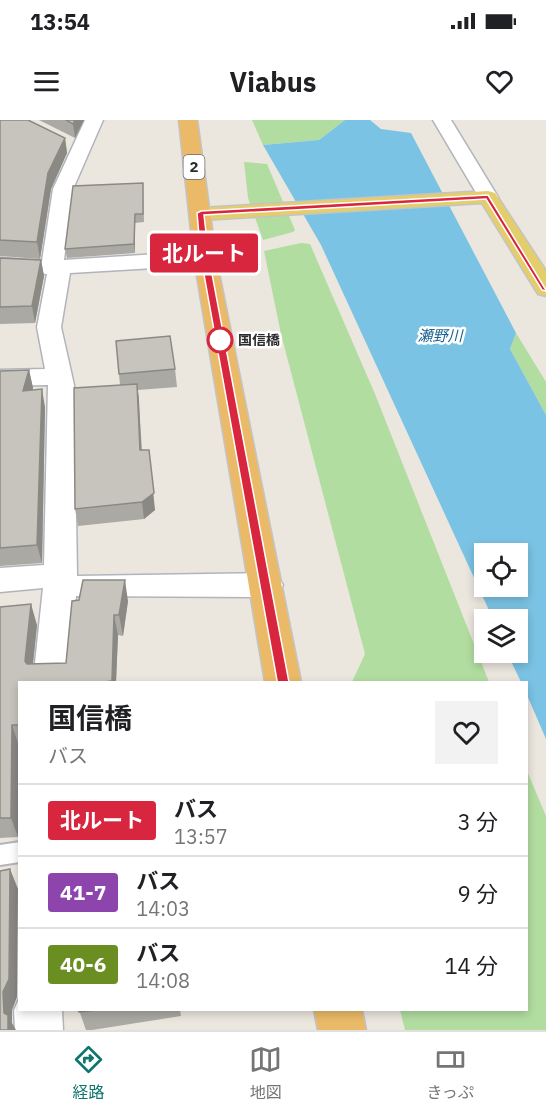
<!DOCTYPE html>
<html lang="ja">
<head>
<meta charset="utf-8">
<style>
  :root { --surface:#fff; --page:#f2f2f2; --text:#202124; --muted:#757577; --line:#e0e0e0; --accent:#0f766e }
  body { margin:0; font-family:"IBM Plex Sans","Noto Sans JP",sans-serif; background:var(--page); color:var(--text); height:100vh; display:flex; flex-direction:column; font-size:22px; white-space:nowrap }
  * { box-sizing:border-box; margin:0 }
  p { font-size:20px; color:var(--muted) }
  .icon { flex:none; width:33px; height:33px; fill:none; stroke:currentColor; stroke-width:2; stroke-linecap:round; stroke-linejoin:round }
  .map { position:relative; flex:1; overflow:hidden }
  .drawer { position:absolute; left:18px; top:561px; width:510px; height:330px; display:flex; flex-direction:column; background:var(--surface); border-radius:0px; box-shadow:0 3px 9px #0003 }
  .drawer>* { flex:none }
  .badge { padding:0 12px; border-radius:4px; font-size:21px; line-height:39px }
  .controls { position:absolute; left:474px; top:423px; display:grid; gap:12px }
  .controls a { display:grid; place-items:center; width:54px; height:54px; border-radius:0px; background:var(--surface); box-shadow:0 3px 9px #0003; font-size:30px }
  .map>.badge { position:absolute; translate:-50% -50%; box-shadow:0 0 0 3px #fff }
  .round { display:grid; place-items:center; flex:none; width:63px; height:63px; border-radius:0px; background:var(--page) }
  .head { display:flex; align-items:center; justify-content:space-between; height:102px; padding:0 30px }
  h1 { font-size:28px; font-weight:700; line-height:45px }
  ul { padding:0; list-style:none }
  li { display:flex; align-items:center; gap:18px; height:72px; padding:0 30px; border-top:2px solid var(--line) }
  li div { flex:1 }
  li b { display:block; font-size:22px }
  li em { font-style:normal }
  li .badge { min-width:66px; font-weight:700; text-align:center }
  .status { display:flex; justify-content:space-between; align-items:center; height:42px; padding:0 30px; background:var(--surface); direction:ltr }
  .status svg { height:16px; fill:currentColor }
  header { display:flex; justify-content:space-between; align-items:center; height:78px; padding:0 30px; background:var(--surface); font-size:27px; font-weight:700 }
  .tab-bar { display:flex; justify-content:space-around; align-items:center; height:84px; border-top:2px solid var(--line); background:var(--surface); font-size:16px; color:var(--muted) }
  .tab-bar a { display:grid; justify-items:center; gap:3px }
  .tab-bar .selected { color:var(--accent) }
  .map>svg:first-child { display:block }
  .green { fill:#b2dda0 }
  .water { fill:#7bc3e4; fill-rule:evenodd }
  .lines { fill:none; stroke-linecap:round; stroke-linejoin:round }
  .service-casing { stroke:#b2b4bd; stroke-width:4 }
  .minor-casing { stroke:#b2b4bd; stroke-width:3 }
  .tertiary-casing { stroke:#b2b4bd; stroke-width:3 }
  .primary-casing { stroke:#c4c4c4; stroke-width:3 }
  .trunk-casing { stroke:#c4c4c4; stroke-width:3 }
  .service { fill:#fff; fill-rule:evenodd }
  .minor { fill:#fff; fill-rule:evenodd }
  .tertiary { fill:#fff; fill-rule:evenodd }
  .primary { fill:#e4cd6b; fill-rule:evenodd }
  .trunk { fill:#eaba68; fill-rule:evenodd }
  .wall { fill:#aba9a3 }
  .shaded-wall { fill:#8b8984 }
  .building { fill:#c7c4bd; stroke:#8b8984; stroke-width:1.5 }
  .line { fill:#d7263d; stroke:#fff; stroke-width:1.5 }
  .stop-dot { fill:#fff; stroke:#d7263d; stroke-width:3 }
  .labels { text-anchor:middle; stroke-width:5; stroke-linejoin:round; paint-order:stroke }
  .far-stop-label { font-size:14px; font-weight:bold; fill:#2b2b2b; stroke:#fff; text-anchor:start }
  .shield { fill:#fff; stroke:#6b6b6b; stroke-width:1.5 }
  .shield-label { font-size:15px; font-weight:bold; fill:#2b2b2b }
  .far-water-label { font-size:15px; font-style:italic; fill:#1a6290; stroke:#fff }
</style>
</head>
<body>
<div class="status"><b>13:54</b><svg viewBox="0 0 49 12"><path d="M0 12V9h3v3zM5 12V6h3v6zM10 12V3h3v9zM15 12V0h3v12zM26 1h20v11H26zM47 4h2v5h-2z"/></svg></div>
<header><svg class="icon" aria-label="menu" viewBox="0 0 24 24"><path d="M4 6h16M4 12h16M4 18h16"/></svg>Viabus<svg class="icon" aria-label="heart" viewBox="0 0 24 24"><path d="M12 20l-8-8c-3-5 5-10 8-4 3-6 11-1 8 4z"/></svg></header>
<div class="map">
<svg width="546" height="910" viewBox="0 0 546 910">
  <rect width="100%" height="100%" fill="#ebe6de"/>
  <path class="green" d="M252,0H345L319,20L263,25Z
    M244,42L267,44L295,110L293,112L263,120L248,78Z
    M301,123L310,124L375,274L489,562H352L365,534L281,214L264,131Z
    M516,213L546,262V295L510,229Z
    M527,651L546,696V910H405L400,890H526Z"/>
  <path class="water" d="M345,0H370L381,9L411,13L516,213L510,229L546,295V619L527,575L526,562H521L507,533L518,532V500L493,499L321,125L263,25L319,20ZM484,434H518V466H484Z"/>
  <g class="lines">
    <g class="service-casing">
      <path id="service" d="M20,722V742L0,745V725Z"/>
    </g>
    <g class="minor-casing">
      <path id="minor" d="M85,0H103L73,69L64,140L205,131L213,133L216,138L213,143L205,145L70,153L61,207L74,265L77,456L266,453L278,457L283,465L278,473L266,477L76,476L69,562H33L43,468L0,472V448L44,445L48,265L0,266V250L45,249L37,207L47,154L0,152V138L42,141L53,69Z
        M20,877V890H62L63,910H15L14,890Z"/>
    </g>
    <g class="tertiary-casing">
      <path id="tertiary" d="M433,0H451L498,77L495,81H481Z"/>
    </g>
    <g class="primary-casing">
      <path id="primary" d="M488,71L495,73L546,151V176L538,174L482,83L201,100L194,98L191,94L194,90L201,88Z"/>
    </g>
    <g class="trunk-casing">
      <path id="trunk" d="M179,0H197L216,138L301,562H265L194,138Z
        M314,890H362L366,910H318Z"/>
    </g>
    <use href="#service" class="service"/>
    <use href="#minor" class="minor"/>
    <use href="#tertiary" class="tertiary"/>
    <use href="#primary" class="primary"/>
    <use href="#trunk" class="trunk"/>
  </g>
  <path class="wall" d="M0,0L65,18L67,33L51,69L40,139L0,136Z
    M39,0H84L75,18Z
    M143,63L144,102L135,103V133L67,138L65,129Z
    M0,138L41,140L44,156L35,203L0,204Z
    M175,249L177,267L138,270L142,330L155,390L144,399L78,406L75,389L120,265L119,254Z
    M29,250L33,268L32,270L45,287L42,443L0,446V251Z
    M79,480L128,481L123,516L118,515L116,562H20L18,717L0,718V487L37,505L33,544L66,543Z
    M79,890H180L181,896L92,910H86Z"/>
  <path class="shaded-wall" d="M75,0H84L75,18L73,4Z
    M65,18L67,33L51,69L40,139L37,122L48,53Z
    M135,94V133L134,124Z
    M41,140L44,156L35,203L32,186Z
    M29,250L33,268L27,288L23,271Z
    M137,264L139,280L142,347L140,330Z
    M42,269L45,287L42,443L37,425Z
    M149,330L155,390L144,399L142,382Z
    M125,460L128,481L123,516L119,495Z
    M31,484L37,505L31,562L25,541Z
    M114,495L118,515L116,562H112Z
    M12,605L19,626L18,717L11,698Z
    M10,749L18,769L17,877L12,890V903L16,910H8L4,893L3,872Z"/>
  <path class="building" d="M0,0H28L65,18L48,53L37,122L0,120Z
    M66,0H75L73,4Z
    M143,63V94H135L134,124L65,129L73,66Z
    M0,138L41,140L32,186L0,187Z
    M170,216L175,249L119,254L116,221Z
    M29,250L23,271L42,269L37,425L0,428V251Z
    M137,264L140,330H149L154,373L142,382L75,389L74,268Z
    M83,460H125L119,495H114L112,561L104,562H20V605H12L11,698H0V487L31,484L25,541L27,544L66,543L72,481L79,480Z
    M10,749L9,859L3,872L4,893L8,895V910H0V751Z
    M79,890H96L79,892Z"/>
  <path class="line" d="M488,75L546,170V171L542,170L486,79L204,95L209,138L289,562L283,568L278,566L201,138L197,93L201,91Z"/>
  <circle class="stop-dot" cx="220" cy="220" r="12"/>
  <g class="labels">
    <g class="far-stop-label">
      <text x="238" y="225">国信橋</text>
    </g>
    <rect class="shield" x="183.5" y="35" width="21" height="24" rx="4.5"/>
    <g class="shield-label">
      <text x="194" y="52">2</text>
    </g>
    <g class="far-water-label">
      <text x="440" y="221">瀬野川</text>
    </g>
  </g>
</svg>
<div class="controls">
<a><svg class="icon" aria-label="locate" viewBox="0 0 24 24"><circle cx="12" cy="12" r="6"/><path d="M12 2v4M12 18v4M2 12h4M18 12h4"/></svg></a>
<a><svg class="icon" aria-label="layers" viewBox="0 0 24 24"><path d="M12 4l9 5-9 5-9-5zM3 14l9 5 9-5"/></svg></a>
</div>
<b class="badge" style="left:204px;top:133px;background:#d7263d;color:#fff">北ルート</b>
<section class="drawer">
<div class="head"><div><h1>国信橋</h1><p>バス</p></div><a class="round"><svg class="icon" aria-label="heart" viewBox="0 0 24 24"><path d="M12 20l-8-8c-3-5 5-10 8-4 3-6 11-1 8 4z"/></svg></a></div>
<ul>
<li><span class="badge" style="background:#d7263d;color:#fff">北ルート</span><div><b>バス</b><p>13:57</p></div><em>3 分</em></li>
<li><span class="badge" style="background:#8e44ad;color:#fff">41-7</span><div><b>バス</b><p>14:03</p></div><em>9 分</em></li>
<li><span class="badge" style="background:#6b8e23;color:#fff">40-6</span><div><b>バス</b><p>14:08</p></div><em>14 分</em></li>
</ul>
</section>
</div>
<nav class="tab-bar">
<a class="selected"><svg class="icon" aria-label="directions" viewBox="0 0 24 24"><path d="M12 3l9 9-9 9-9-9zM9 14v-3h6M13 9l2 2-2 2"/></svg>経路</a>
<a><svg class="icon" aria-label="map" viewBox="0 0 24 24"><path d="M3 6l6-2 6 2 6-2v14l-6 2-6-2-6 2zM9 4v14M15 6v14"/></svg>地図</a>
<a><svg class="icon" aria-label="tickets" viewBox="0 0 24 24"><path d="M3 7h18v10H3zM15 7v10"/></svg>きっぷ</a>
</nav>
</body>
</html>
